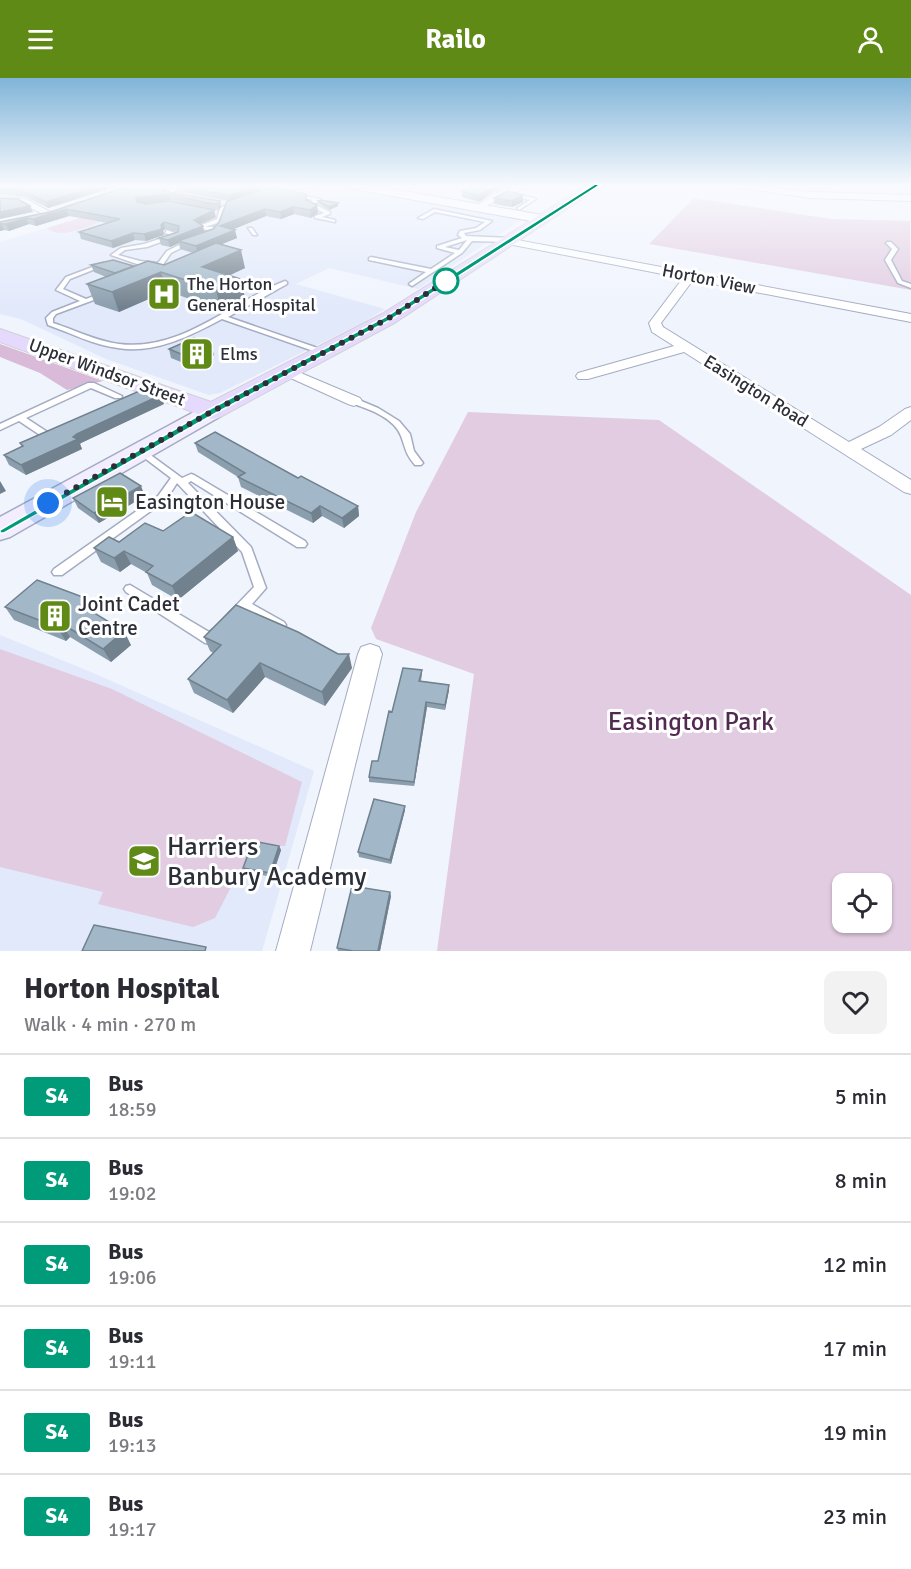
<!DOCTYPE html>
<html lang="en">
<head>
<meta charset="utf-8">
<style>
  :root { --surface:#fff; --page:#f2f2f3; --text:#2b2b33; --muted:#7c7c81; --line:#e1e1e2; --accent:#608a16 }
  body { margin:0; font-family:Signika,sans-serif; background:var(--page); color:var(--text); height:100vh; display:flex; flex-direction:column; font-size:22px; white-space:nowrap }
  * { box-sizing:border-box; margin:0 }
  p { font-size:20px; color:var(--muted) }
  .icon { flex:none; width:33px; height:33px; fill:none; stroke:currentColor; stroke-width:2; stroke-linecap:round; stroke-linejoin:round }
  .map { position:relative; height:873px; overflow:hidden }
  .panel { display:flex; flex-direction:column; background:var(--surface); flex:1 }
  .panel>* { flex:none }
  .badge { padding:0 12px; border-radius:4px; font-size:21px; line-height:39px }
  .controls { position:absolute; left:832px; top:795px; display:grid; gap:12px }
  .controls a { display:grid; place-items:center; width:60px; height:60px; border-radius:12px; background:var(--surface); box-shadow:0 2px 4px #0004; font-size:30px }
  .you { position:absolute; width:30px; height:30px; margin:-15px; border:4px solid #fff; border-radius:50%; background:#1a73e8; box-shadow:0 0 0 9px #1a73e833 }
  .map>.badge { position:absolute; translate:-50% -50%; box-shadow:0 0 0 3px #fff }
  .round { display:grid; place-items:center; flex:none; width:63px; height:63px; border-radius:12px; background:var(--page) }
  .head { display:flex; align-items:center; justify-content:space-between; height:102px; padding:0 24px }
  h1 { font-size:28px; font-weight:800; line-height:45px }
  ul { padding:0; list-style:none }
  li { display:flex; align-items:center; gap:18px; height:84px; padding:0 24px; border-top:2px solid var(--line) }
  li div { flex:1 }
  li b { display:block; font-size:22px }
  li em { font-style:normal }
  li .badge { min-width:66px; font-weight:700; text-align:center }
  header { display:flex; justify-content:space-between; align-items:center; height:78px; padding:0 24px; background:var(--accent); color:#fff; font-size:27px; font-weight:800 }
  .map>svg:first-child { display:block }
  .built { fill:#e2e9fb }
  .green { fill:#e2cce1; fill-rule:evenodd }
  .forest { fill:#d9bad8 }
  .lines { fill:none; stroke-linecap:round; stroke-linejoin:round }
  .service-casing { stroke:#a4acc3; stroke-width:3 }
  .minor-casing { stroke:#a4acc3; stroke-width:2 }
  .tertiary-casing { stroke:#a4acc3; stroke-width:2 }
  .secondary-casing { stroke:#a4acc3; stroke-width:3 }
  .primary-casing { stroke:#d1d1d3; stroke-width:2 }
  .service { fill:#fff; fill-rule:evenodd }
  .minor { fill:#fff; fill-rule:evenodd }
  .tertiary { fill:#fff; fill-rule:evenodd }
  .secondary { fill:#f2edff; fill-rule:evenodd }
  .primary { fill:#e5dafe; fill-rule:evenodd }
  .wall { fill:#8b9ead }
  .shaded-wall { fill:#71818d }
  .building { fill:#a2b8c9; stroke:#71818d; stroke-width:1.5 }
  .line { fill:#009b79; stroke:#fff; stroke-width:1.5 }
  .walk { stroke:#2c2f38; stroke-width:6; stroke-dasharray:0 10.8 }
  .stop-dot { fill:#fff; stroke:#009b79; stroke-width:3 }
  .labels { text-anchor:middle; stroke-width:6; stroke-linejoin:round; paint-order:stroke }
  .far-street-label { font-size:18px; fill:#2c2f38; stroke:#fff }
  .far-poi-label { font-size:18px; fill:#2c2f38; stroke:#fff; text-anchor:start }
  .poi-label { font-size:21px; fill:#2c2f38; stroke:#fff; text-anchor:start }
  .near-park-label { font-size:26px; fill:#512951; stroke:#fff }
  .near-poi-label { font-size:26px; fill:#2c2f38; stroke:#fff; text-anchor:start }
</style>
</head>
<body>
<header><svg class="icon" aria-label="menu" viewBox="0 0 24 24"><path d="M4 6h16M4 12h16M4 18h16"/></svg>Railo<svg class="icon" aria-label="person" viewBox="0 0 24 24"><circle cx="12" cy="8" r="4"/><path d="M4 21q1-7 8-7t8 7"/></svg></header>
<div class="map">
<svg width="911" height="873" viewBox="0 0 911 873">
  <rect width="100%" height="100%" fill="#f0f4fd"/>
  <path class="built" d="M171,107H336L518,139L521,142L418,211L329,190L296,206L385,231L362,245L220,315L209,317L106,281L21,241L0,236V164L86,138Z
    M0,557L91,594L314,693L262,873H0Z"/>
  <path class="green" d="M151,119L220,128L218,134L208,133L213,131L204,128L199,130C185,127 170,122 157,121C132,121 70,170 47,150Z
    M694,120L831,141L910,143L911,212L649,166Z
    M468,334L659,342L911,517V873H437L474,596L376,561L371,550L416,434ZM843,806H882V844H843Z
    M0,571L112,611L302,704L285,768H255L246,794L232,807L215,840L193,849L98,826L103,814L0,789Z"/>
  <path class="forest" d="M0,266L103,303L67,312L40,295L0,279Z"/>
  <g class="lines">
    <g class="service-casing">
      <path id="service" d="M178,107H183L172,115L180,117V119L166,117V115Z
        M307,107H324L268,114L266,113Z
        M509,115L534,120L536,121L519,132L517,130L530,122L509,117Z
        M295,116L320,121V123L314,126L330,134V136L322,139L335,142V144L315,140V138L324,135L308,127V125L313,122L293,118Z
        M235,123L239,124L224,132L222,146L216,154L199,150V148L217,141L220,130ZM217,145L214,149H205Z
        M434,131L492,143L480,152L464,155L466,158L509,160L512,162L509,164L472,163L462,175L412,208L409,206L410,205L426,194L369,182V180L371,179L431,191L455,175L437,170V168L462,160L458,157L460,153L476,150L485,144L435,134L423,141L418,140ZM467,162L459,172L445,169Z
        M248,150H252L257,157H253Z
        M167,152L180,157L147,169L125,172L118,177L140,183L158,185L167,173L189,162H193V164L171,175L155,198L150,197L157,188L140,187L111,177L121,170L144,166L172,157L165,155Z
        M887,164H891L898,171L891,182L902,203L911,206V210L898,205L885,182L892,171L886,165Z
        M103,185L108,186L70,201L63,211L86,221L105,214L108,216L107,217L56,236L53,240V245C75,252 96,263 119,266C181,274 231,224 285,203L287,204V206L228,239L329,274L322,276L222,241C190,258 155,276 118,270C93,267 71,255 48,247L46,240L52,234L80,223L56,212L66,199Z
        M88,305H94L122,318L121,320H115L91,310L26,340L52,357L54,359L52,361H46L19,343L0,352V346Z
        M354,320L378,330L399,343L410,356L414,373L423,385L421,387H415C405,375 406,371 401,358C394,339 368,331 351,325L350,323Z
        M141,370L182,400L191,396L194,397L305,463L307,466L305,469H297L191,403L188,405L251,469L266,510L252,526L284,544L286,547L284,550L280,552L276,550L245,534C240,539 237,544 229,541L227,538L229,535L254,509L242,474L177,405L166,422L62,497H54L52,494L54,491L158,418L171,400L138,375L136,373L138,371Z
        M130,507L209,554L215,550L219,551L221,555C218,562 214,567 205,565L126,514L124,511L126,508Z"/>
    </g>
    <g class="minor-casing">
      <path id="minor" d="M88,107H103L119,113L115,116Z
        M521,107H535L502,119L480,132L473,130L496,115Z
        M719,107H748L811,114L911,117V123L811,120Z
        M0,118L26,121L54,136L49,139L21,125L0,124Z
        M507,160L911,236V244L693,202L661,245L663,249L849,364L879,349L905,331L911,329V342L891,357L861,371L911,402V416L904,414L684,274L588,301H578L576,298L578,295L674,268L652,254L649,245L683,200L503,165L502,163Z
        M289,290L360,320L362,323L354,328L348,326L284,297L282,294L284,291Z
        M370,566L379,569L382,576L310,873H276L358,576L361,569Z"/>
    </g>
    <g class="tertiary-casing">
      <path id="tertiary" d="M343,107H369L542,137L548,141L542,145L348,110Z"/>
    </g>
    <g class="secondary-casing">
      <path id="secondary" d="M213,326L221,328L225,333L221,338L10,459L0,462V439L205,328Z"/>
    </g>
    <g class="primary-casing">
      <path id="primary" d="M587,107H603L396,244L222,338L213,341L204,338L0,264V251L211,324L382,236Z"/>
    </g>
    <use href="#service" class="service"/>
    <use href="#minor" class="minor"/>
    <use href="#tertiary" class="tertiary"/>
    <use href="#secondary" class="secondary"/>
    <use href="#primary" class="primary"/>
  </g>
  <path class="wall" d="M0,107H121L48,130L26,119L0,116Z
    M132,107H174L165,113L220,123L221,129L219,132L208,131L171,122L143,126L216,139L200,146L203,148L204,154L213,151L219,144L230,123L178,114L176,108L259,113L307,122L317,127L318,135L311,140L294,136L281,141L266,138L233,151L237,160L221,166L245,190L230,197L245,220L221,232L167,213L119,234L95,226L87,206L106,199L94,194L91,187L134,188L164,187L193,175L180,171L179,165L170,169L161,167L159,160L177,154L165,151L163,153L164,157L146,163L135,162L113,170L81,161L79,154L108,145L69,138L36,148L29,146L9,153L4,152L0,153V144L50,134Z
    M474,107H512L495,113L479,124L462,119V113Z
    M494,120L523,124L512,129L494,126Z
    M318,123L338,128L329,132L319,126Z
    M169,271L214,277L191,288L171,280Z
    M164,326L81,365L80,366L82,371L26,397L9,387L4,377L22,369L20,365Z
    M195,365L298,400L358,428L359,438L344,450L322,438L313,445L241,409L238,399L198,374Z
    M145,418L99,445L78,430L73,420Z
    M163,453L233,459L238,473L178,522L152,507L147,495L131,486L120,494L101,484L94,470Z
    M88,521L95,535L131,567L111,584L70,559L66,563L14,542L5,529Z
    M204,559L352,590L325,628L265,599L233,635L194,615L188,601L213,575L210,573Z
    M422,592V597L421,603L449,607V612L445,632L427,629L414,708L369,704V699L378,683L392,634Z
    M405,728V732L391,786L359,779L358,774Z
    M279,768L281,772L272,799L246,794L243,790Z
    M391,818L380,873H338L337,870Z"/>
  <path class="shaded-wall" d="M100,107H121L48,130L46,124Z
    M163,107H174L165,113L169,116L171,122L137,126L136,120L163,113Z
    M258,107L259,113L230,123L229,117Z
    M495,107H512L495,113L479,124V118Z
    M523,117V124L512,129V123Z
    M220,123L221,129L219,132L218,126Z
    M338,125V128L329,132V129Z
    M317,127L318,135L311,140L310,132Z
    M30,128L33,134L0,141V134Z
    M293,129L294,136L281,141L280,134Z
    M66,131L69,138L36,148L33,141Z
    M265,131L266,138L222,156L220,148Z
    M214,132L216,139L196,148L194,142Z
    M27,140L29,146L9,153L6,146Z
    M164,144L165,151L163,153L164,157L146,163L144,156Z
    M1,145L4,152L0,153V146Z
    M203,148L204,154L178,163L179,165L170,169L168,162Z
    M235,152L237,160L198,176L196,168Z
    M133,155L135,162L113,170L111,163Z
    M241,172L245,190L207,208L202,189Z
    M161,194L167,213L119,234L112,214Z
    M241,201L245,220L221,232L216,212Z
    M212,269L214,277L191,288L188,279Z
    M161,317L164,326L81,365L80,366L82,371L26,397L21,387L77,356Z
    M0,403L6,413L0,416Z
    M141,408L145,418L99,445L94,435Z
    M320,428L322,438L313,445L311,435Z
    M358,428L359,438L344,450L342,440Z
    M233,459L238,473L178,522L172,508Z
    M124,473L131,486L120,494L114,480Z
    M88,521L95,535L89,541L81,527Z
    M61,545L70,559L66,563L57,549Z
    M124,553L131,567L111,584L103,571Z
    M349,576L352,590L325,628L322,614Z
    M260,585L265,599L233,635L227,622Z
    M449,607V612L445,632V627Z
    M426,624L427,629L414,708V704Z
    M405,728V732L391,786L390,782Z
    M279,768L281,772L272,799L270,795Z
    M390,814L391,818L380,873H378Z"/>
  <path class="building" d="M0,107H100L46,124L24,113L0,110Z
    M132,107H163V113L220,123L218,126L207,125L169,116L136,120L137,124L146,126L169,123L214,132L194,142L203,148L168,162L159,160L178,154L179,148L164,144L161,147L162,151L144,156L133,155L111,163L79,154L120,141L66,131L33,141L27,140L6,146H0V144L50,134Z
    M177,107H258L229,117L176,108Z
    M474,107H495L479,118L462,113Z
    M272,109L306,116V122L317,127L310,132L293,129L280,134L265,131L220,148L235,152L196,168L178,163L213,151L219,144L227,123Z
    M508,113L523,117L512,123L494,120Z
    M0,120L18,121L30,128L0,134Z
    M321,122L338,125L329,129L318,123Z
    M216,165L241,172L202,189L241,201L216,212L161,194L112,214L87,206L148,183L164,187Z
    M113,182L134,188L115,195L91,187Z
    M194,260L212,269L188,279L169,271Z
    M144,311L161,317L77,356L73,359L78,361L21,387L4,377L23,368L20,365Z
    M215,354L298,400L301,398L358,428L342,440L320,428L311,435L238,399L245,395L195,365Z
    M120,395L141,408L94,435L73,420Z
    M191,434L233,459L172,508L146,494L153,488L124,473L114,480L94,470L109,459L119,464L145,445L163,453Z
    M37,502L88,521L81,527L124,553L103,571L61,545L57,549L5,529Z
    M236,527L298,554L338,576H349L322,614L260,585L227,622L188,601L221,567L204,559Z
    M403,590L422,592L419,603L449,607L445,627L426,624L414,704L369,699L372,683H378L389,633L392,634Z
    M374,721L405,728L390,782L358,774Z
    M253,763L279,768L270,795L243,790Z
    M352,808L390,814L378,873H353L337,870Z
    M94,847L206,869L205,873H82Z"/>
  <linearGradient id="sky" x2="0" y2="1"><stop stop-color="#80b4d8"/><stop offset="0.47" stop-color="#f8fafe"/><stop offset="1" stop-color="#f8fafe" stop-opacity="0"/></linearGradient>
  <rect width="911" height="230" fill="url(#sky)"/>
  <path class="line" d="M595,106L600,107L392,241L216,335L4,455H0V452L210,331L387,238Z"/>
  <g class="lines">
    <path class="walk" d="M48,425L213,333L389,240L446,203"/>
  </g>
  <defs>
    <g id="hospital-square" transform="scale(1.725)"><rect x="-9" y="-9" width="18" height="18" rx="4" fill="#608a16" stroke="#fff"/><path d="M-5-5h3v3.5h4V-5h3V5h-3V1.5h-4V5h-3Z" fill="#fff"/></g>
    <g id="building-square" transform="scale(1.725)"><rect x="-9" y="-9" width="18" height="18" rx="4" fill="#608a16" stroke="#fff"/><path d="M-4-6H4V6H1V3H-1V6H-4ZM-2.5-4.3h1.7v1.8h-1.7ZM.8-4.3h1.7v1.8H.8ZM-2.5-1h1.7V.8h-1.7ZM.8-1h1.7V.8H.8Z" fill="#fff"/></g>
    <g id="hotel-square" transform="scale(1.725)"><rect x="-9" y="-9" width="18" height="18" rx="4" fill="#608a16" stroke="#fff"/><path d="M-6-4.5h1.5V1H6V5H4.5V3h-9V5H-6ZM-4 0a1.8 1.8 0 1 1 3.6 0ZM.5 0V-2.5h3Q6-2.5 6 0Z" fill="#fff"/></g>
    <g id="school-square" transform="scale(1.725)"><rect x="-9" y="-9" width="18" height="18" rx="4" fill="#608a16" stroke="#fff"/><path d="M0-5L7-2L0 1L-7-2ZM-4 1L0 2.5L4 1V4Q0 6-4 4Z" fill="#fff"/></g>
  </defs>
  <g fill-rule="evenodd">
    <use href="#hospital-square" x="164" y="216"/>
    <use href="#building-square" x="197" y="276"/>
    <use href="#hotel-square" x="112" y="424"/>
    <use href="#building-square" x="55" y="538"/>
    <use href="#school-square" x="144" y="783"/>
  </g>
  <circle class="stop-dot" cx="446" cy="203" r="12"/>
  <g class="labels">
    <g class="far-street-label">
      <text transform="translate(709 201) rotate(11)" y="6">Horton View</text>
      <text transform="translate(107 294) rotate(20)" y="6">Upper Windsor Street</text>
      <text transform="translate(756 313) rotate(32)" y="6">Easington Road</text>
    </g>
    <g class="far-poi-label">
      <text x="187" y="212">The Horton<tspan x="187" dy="21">General Hospital</tspan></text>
      <text x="220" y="282">Elms</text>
    </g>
    <g class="poi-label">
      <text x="135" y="431">Easington House</text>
      <text x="78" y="533">Joint Cadet<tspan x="78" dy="24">Centre</tspan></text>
    </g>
    <g class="near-park-label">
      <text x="691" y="652">Easington Park</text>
    </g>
    <g class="near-poi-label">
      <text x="167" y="777">Harriers<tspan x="167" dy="30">Banbury Academy</tspan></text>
    </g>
  </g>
</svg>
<div class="controls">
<a><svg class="icon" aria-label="locate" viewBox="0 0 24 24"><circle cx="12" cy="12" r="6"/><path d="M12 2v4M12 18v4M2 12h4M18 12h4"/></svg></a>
</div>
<div class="you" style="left:48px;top:425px"></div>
</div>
<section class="panel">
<div class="head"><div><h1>Horton Hospital</h1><p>Walk · 4 min · 270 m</p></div><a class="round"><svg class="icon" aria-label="heart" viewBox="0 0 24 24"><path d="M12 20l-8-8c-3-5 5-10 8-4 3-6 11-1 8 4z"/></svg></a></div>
<ul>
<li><span class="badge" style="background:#009b79;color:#fff">S4</span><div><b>Bus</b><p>18:59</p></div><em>5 min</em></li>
<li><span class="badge" style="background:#009b79;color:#fff">S4</span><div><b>Bus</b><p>19:02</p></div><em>8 min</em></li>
<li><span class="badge" style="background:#009b79;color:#fff">S4</span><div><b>Bus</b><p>19:06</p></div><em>12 min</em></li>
<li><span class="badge" style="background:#009b79;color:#fff">S4</span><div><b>Bus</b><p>19:11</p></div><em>17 min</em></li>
<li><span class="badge" style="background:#009b79;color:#fff">S4</span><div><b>Bus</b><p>19:13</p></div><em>19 min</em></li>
<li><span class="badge" style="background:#009b79;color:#fff">S4</span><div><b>Bus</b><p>19:17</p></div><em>23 min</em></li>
</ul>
</section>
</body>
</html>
